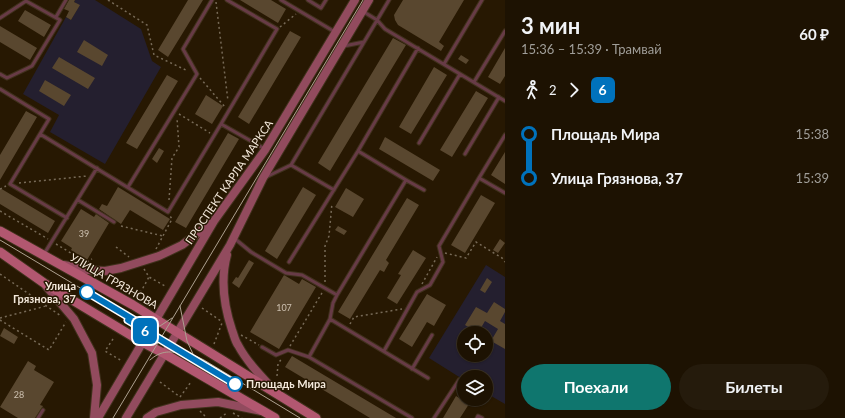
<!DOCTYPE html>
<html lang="ru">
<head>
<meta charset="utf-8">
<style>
  :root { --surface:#1d1202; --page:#251b0c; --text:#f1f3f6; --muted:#a09e99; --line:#3b3224; --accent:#0f766e }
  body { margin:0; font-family:Lato,sans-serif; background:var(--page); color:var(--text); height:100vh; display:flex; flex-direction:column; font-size:15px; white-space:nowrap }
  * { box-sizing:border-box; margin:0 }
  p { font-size:13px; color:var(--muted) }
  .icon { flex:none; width:22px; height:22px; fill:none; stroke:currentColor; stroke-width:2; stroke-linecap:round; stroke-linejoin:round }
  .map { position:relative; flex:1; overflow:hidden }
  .panel { display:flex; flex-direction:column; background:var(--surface); width:340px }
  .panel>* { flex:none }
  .badge { padding:0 8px; border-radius:6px; font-size:14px; line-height:26px }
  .buttons { position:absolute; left:457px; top:326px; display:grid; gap:8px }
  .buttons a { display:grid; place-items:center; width:36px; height:36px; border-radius:50%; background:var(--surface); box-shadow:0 1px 3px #0004,0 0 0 1px var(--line); font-size:20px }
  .map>.badge { position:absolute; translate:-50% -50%; box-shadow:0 0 0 2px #fff }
  .legs { display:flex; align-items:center; gap:6px; height:44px; padding:0 16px; font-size:13px }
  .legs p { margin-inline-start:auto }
  .head { display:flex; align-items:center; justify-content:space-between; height:68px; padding:0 16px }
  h1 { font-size:22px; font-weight:700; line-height:30px }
  .primary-button { display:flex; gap:8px; margin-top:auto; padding:8px 16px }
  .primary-button a { flex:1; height:46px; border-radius:24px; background:var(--accent); color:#fff; font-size:16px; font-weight:700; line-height:46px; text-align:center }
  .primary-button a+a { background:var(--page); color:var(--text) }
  ul { padding:0 16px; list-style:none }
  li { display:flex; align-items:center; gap:14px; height:44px; font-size:15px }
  li i { display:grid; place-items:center; width:6px; height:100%; margin:0 5px; background:currentColor }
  li i::after { content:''; width:10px; height:10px; margin:-5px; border:3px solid; border-radius:50%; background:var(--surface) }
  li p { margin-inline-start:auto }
  li:first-child i { background:linear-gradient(#0000 50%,currentColor 0) }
  li:last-child i { background:linear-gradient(currentColor 50%,#0000 0) }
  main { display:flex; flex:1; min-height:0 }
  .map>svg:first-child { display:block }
  .education { fill:#241f2f; fill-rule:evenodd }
  .building { fill:#59472f }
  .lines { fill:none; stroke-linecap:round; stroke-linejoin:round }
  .lane-casing { stroke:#40311c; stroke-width:5 }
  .secondary-casing { stroke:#40311c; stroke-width:10 }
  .primary-casing { stroke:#40311c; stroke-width:11 }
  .path { stroke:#776a57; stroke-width:1.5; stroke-dasharray:2 3; stroke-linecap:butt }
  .lane { stroke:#673b46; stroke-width:3 }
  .secondary { stroke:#924b5e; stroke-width:8 }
  .primary { stroke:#b25770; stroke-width:9 }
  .tram { stroke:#ada190; stroke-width:1 }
  .line-1-casing { stroke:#fff; stroke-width:9 }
  .line-1 { stroke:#0072bc; stroke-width:6 }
  .stop-1-dot { fill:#fff; stroke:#0072bc; stroke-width:2 }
  .labels { text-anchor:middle; stroke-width:3; stroke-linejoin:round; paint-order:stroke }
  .number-label { font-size:9px; fill:#cdc0b0 }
  .street-label { font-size:11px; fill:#f4e9db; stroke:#271802 }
  .stop-label { font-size:11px; font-weight:bold; fill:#f4e9db; stroke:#271802; text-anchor:end }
</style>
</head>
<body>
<main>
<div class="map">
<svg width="505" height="418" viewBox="0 0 505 418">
  <rect width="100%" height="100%" fill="#271802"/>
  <path class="education" d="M75,0H95L141,29L152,61L161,67L105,164L50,132L59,115L23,94L66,17L71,20L79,6L74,2Z
    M486,265L505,277V404L486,393V377H464V380L429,358ZM464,333H486V355H464Z"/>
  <path class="building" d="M69,0H75L74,2L80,5L71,20L66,17L69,11L64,9Z
    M188,0H203L168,57L158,50Z
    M240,0H271L286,9L278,23Z
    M403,0H464L439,42L444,46L441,51L398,25L395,20L394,15Z
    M25,10L51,25L44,37L18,21Z
    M0,26L37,48L30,60L0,42Z
    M290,31L301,37L249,124L238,117Z
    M393,38L406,45L330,171L318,163Z
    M84,40L108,55L102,66L77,52Z
    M505,48V76L500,84L488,77Z
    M461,55L469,60L466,64L458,59Z
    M59,57L95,78L88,89L52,68Z
    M434,67L447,75L411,134L399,127Z
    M167,75L178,81L137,149L126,143Z
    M45,80L71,95L64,106L39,91Z
    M476,91L488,98L452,157L440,150Z
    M206,95L223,106L212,124L195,114Z
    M26,111L37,117L0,180V155Z
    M228,133L239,139L186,228L175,222Z
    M385,137L440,170L433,181L379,149Z
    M159,148L164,151L157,163L152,159Z
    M505,152V184L491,175Z
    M118,187L170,219L163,230L130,210L121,224L99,209L102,204L107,206Z
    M303,187L316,195L277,259L265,251Z
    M0,188L55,221L48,233L0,204Z
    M346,188L364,199L353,217L335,207Z
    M481,195L495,203L465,253L451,245Z
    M407,198L419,205L386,260L389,263L384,272L380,270L350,319L338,312Z
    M81,209L94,217L96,214L109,223L87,260L71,250L72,248L61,241Z
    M338,226L347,231L344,235L335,230Z
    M500,239L505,243L498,253L493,250Z
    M413,250L426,258L397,304L387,298L401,275L398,274Z
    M249,260L254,263L239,288L232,283L236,277L238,278Z
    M284,275L299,284L302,279L316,287L279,349L250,332Z
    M487,278L492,282L485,293L480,290Z
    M427,294L446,305L434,326L427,322L412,347L399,339Z
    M494,302L505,309V312L500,321L505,324V349L491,341L498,329L485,321L478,333L465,325L476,307L487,313Z
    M4,328L18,337L14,344L0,336Z
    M292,356L396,418H370L285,367Z
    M28,361L36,366L34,370L54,382L40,405L43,406L35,418H18L0,407Z
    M456,396L469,404L460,418H443Z"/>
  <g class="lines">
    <g class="lane-casing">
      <path id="lane" d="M227,0L277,29L221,124L265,149
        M281,0L335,32
        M308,0L321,8L326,0
        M364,12L377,20L385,29L505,101
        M56,17L66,0
        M0,18L26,1L60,20L32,66L7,78L0,74
        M344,46L364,42
        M444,64L482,0
        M474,82L505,31
        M0,89L49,119L10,184L67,218
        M40,134L168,212L221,124
        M419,143L460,74
        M465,154L499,97
        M291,165L334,190
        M266,177L291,165L389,0
        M479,178L505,135
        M406,180L424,190
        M128,187L197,74L183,49L212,0
        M78,200L114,222
        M234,238L251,252L286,273L302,275L337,295L333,303L330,319L309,357
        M44,254L97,168
        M289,262L358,151L418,48
        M337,295L406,180L358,151
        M330,319L428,378
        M262,347L276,355L288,350L309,357L412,418
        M384,351L417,292L430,285L443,262L439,246L479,178L505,193
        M412,369L432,335
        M38,418L43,410
        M434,418L459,380
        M477,418L478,416L482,418"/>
    </g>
    <g class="secondary-casing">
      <path id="secondary" d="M227,255C220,281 224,306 232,330C234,335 235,341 238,345C247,362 261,376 274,390
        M64,265L88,270L105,271L121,268L159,256L182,245L210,224
        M46,286L74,319L92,353L97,385L94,418
        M98,418L214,221L265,150L355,0
        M126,418L230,245L263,178L369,0
        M147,418L156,412L181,405L218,402L261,411"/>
    </g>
    <g class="primary-casing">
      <path id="primary" d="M0,231L133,305L316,418
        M0,252L44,283L142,342L165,354L275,418"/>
    </g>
    <path class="path" d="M108,0L147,25L154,55L188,71
      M216,2L228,101
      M280,27L296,14
      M200,78L225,107
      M179,114L210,133
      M19,183L87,176
      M0,189L6,186
      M169,200L172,158L179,147L177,118
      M0,211L48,239
      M121,226L163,236
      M56,244L84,261
      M116,247L129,257
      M156,249L172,219L170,216
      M445,253L466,258L476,242L502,258L505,262
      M87,262L92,259
      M144,269L149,277L165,286
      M0,274L61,316
      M325,282V246L329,236L332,203
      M422,284L437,257
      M138,297L149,277
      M202,308L221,321
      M0,318L46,306
      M0,320L49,350L66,322
      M350,324L354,317L402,309
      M241,335L259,345
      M113,339L105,351L122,361
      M214,344L222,323
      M290,346L322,293
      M277,376L278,364L282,358
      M160,382L180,397L191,382
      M200,411L207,418
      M233,413L242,418
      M220,418L228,412"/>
    <use href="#lane" class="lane"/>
    <use href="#secondary" class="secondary"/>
    <use href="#primary" class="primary"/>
    <path class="tram" d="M0,240L184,350L204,360L300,418
      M180,306L187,341L193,354
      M147,326H160L172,318
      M150,360C161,350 171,351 184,354
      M113,418L363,0"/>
  </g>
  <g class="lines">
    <g class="line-1-casing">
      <path id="line-1" d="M87,292L144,326L128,320L235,384"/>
    </g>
    <use href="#line-1" class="line-1"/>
  </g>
  <g class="stop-1-dot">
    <circle cx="87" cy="292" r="7"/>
    <circle cx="235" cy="384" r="7"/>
  </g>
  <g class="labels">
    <g class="number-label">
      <text x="84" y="237">39</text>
      <text x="284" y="311">107</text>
      <text x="19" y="398">28</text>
    </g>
    <g class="street-label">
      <text transform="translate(229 182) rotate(-56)" y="4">ПРОСПЕКТ КАРЛА МАРКСА</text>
      <text transform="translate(114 281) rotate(30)" y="4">УЛИЦА ГРЯЗНОВА</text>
    </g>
    <g class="stop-label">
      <text x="76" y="290">Улица<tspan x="76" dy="13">Грязнова, 37</tspan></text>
      <text x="246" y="388" text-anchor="start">Площадь Мира</text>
    </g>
  </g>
</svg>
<div class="buttons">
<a><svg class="icon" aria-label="locate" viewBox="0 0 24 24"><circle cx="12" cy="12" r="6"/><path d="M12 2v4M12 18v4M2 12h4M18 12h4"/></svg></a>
<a><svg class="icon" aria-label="layers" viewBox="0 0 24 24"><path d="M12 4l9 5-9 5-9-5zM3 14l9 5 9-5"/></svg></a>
</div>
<b class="badge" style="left:145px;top:331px;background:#0072bc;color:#fff">6</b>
</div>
<section class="panel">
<div class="head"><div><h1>3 мин</h1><p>15:36 – 15:39 · Трамвай</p></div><b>60 ₽</b></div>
<div class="legs"><svg class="icon" aria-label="walk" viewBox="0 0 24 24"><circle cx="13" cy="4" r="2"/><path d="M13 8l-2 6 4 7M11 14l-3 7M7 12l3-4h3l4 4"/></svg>2<svg class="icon" aria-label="forward" viewBox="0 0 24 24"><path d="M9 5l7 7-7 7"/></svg><b class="badge" style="background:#0072bc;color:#fff">6</b></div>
<ul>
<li><i style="color:#0072bc"></i><b>Площадь Мира</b><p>15:38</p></li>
<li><i style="color:#0072bc"></i><b>Улица Грязнова, 37</b><p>15:39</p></li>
</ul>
<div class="primary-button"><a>Поехали</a><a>Билеты</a></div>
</section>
</main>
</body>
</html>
